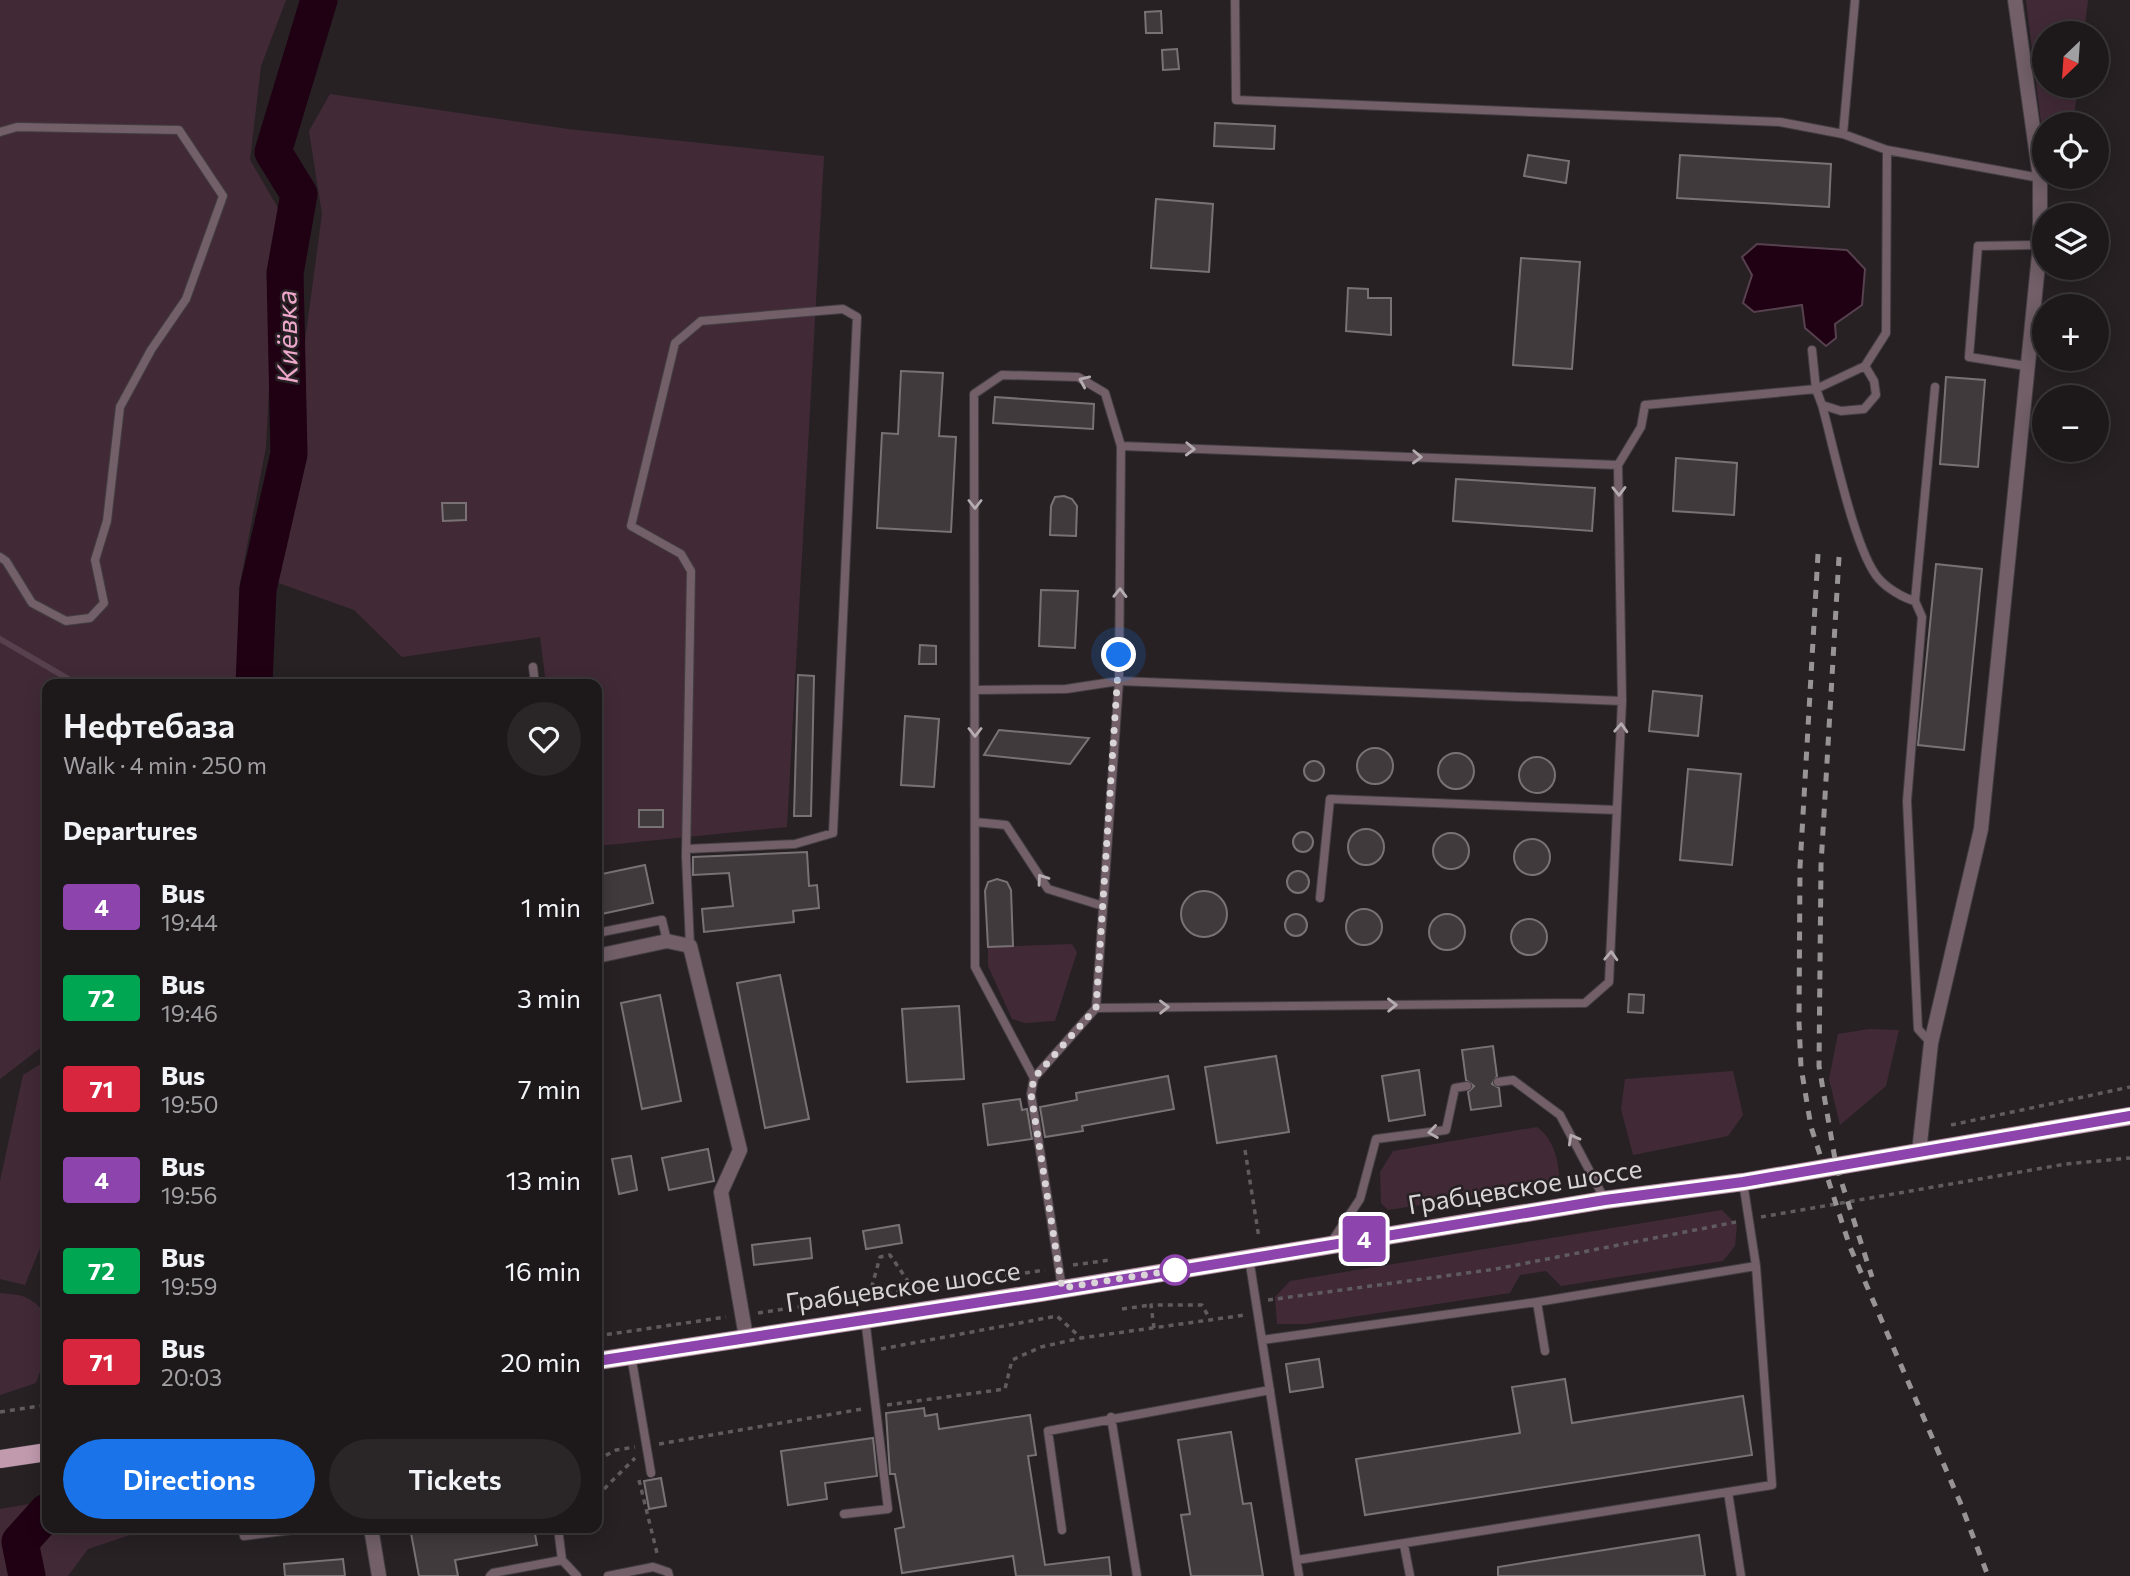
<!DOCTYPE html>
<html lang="en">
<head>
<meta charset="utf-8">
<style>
  :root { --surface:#1d191b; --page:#2a2628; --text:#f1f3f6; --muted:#a0a0a3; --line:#3b383a; --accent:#1a73e8 }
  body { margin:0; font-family:Commissioner,sans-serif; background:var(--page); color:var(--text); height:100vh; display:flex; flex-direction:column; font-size:26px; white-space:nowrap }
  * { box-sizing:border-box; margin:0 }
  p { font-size:23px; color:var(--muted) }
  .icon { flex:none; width:38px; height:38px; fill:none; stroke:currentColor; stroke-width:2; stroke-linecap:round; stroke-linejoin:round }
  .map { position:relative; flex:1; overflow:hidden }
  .details { position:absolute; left:42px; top:679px; width:560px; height:854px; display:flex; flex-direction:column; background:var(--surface); border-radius:14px; box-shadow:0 4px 18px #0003,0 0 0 2px var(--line) }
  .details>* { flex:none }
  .badge { padding:0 14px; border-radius:5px; font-size:24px; line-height:46px }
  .needle { width:46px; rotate:205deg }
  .tools { position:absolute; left:2032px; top:21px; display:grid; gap:14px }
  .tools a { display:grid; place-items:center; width:77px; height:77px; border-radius:50%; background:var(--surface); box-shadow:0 4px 18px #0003,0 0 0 2px var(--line); font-size:35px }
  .you { position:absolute; width:35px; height:35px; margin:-18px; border:5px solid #fff; border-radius:50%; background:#1a73e8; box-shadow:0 0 0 10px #1a73e833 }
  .map>.badge { position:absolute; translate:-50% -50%; box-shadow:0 0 0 4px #fff }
  h2 { padding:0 21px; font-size:26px; line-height:63px }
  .round { display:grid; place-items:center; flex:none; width:74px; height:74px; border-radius:37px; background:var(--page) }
  .headline { display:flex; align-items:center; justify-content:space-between; height:119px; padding:0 21px }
  h1 { font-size:33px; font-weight:600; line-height:52px }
  .button { display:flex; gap:14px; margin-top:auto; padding:14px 21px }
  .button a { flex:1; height:80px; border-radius:42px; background:var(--accent); color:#fff; font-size:28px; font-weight:600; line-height:80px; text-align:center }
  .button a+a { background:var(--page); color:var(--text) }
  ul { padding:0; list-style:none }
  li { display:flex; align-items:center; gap:21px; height:91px; padding:0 21px }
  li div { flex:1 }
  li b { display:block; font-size:26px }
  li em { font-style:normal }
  li .badge { min-width:77px; font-weight:700; text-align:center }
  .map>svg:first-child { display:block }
  .green { fill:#412a36 }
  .water { fill:#1f0113; stroke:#57414e; stroke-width:2 }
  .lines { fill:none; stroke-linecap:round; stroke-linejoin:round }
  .stream { stroke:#57414e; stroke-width:6 }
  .river { stroke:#1f0113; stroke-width:37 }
  .building { fill:#413a3d; stroke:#797275; stroke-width:2 }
  .lane-casing { stroke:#433e41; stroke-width:10 }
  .street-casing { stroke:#433e41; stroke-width:16 }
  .primary-casing { stroke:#433e41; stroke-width:19 }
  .path { stroke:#605b5e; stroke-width:3.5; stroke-dasharray:5 5; stroke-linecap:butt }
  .lane { stroke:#725f68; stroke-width:8 }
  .street { stroke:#725f68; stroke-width:14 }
  .primary { stroke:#c19aae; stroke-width:18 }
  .rail { stroke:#989395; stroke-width:5; stroke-dasharray:9 9; stroke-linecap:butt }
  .oneway { stroke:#b5acb0 }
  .line-casing { stroke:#fff; stroke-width:16 }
  .line { stroke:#8e44ad; stroke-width:10 }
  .walk { stroke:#d9d5d7; stroke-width:7; stroke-dasharray:0 12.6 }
  .stop-dot { fill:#fff; stroke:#8e44ad; stroke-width:3.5 }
  .labels { text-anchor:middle; stroke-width:5; stroke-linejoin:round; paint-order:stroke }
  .street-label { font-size:26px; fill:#d9d5d7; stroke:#272124 }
  .water-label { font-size:28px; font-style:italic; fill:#eca7cb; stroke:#272124 }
</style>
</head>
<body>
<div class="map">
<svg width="2130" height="1576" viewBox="0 0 2130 1576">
  <rect width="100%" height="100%" fill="#272124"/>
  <path class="green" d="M0,0H286L261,66L250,160L278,208L266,447L239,588L238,684H47V1043L0,1079Z
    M2026,0H2088L2084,33H2044V86H2078L2073,124L2041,123Z
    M330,94L568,129L824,156L787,827L597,846V684H546L540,637L402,657L354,610L273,581L322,214L309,131Z
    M1072,944L1077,952L1055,1021L1025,1023L1012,1019L988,966V947Z
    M1869,1029L1899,1030L1886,1086L1840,1125L1829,1079L1838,1034Z
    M47,1060V1231L25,1285L0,1279V1181L23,1075Z
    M1733,1071L1743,1115L1728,1136L1633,1155L1621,1109L1625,1079Z
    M1537,1127C1554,1139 1560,1163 1559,1183L1388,1210L1381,1203L1380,1172L1393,1151Z
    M1722,1210L1737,1225L1735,1246L1723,1261L1561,1286L1546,1271L1520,1275L1510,1293L1306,1324H1277L1275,1297L1290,1281Z
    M0,1293C8,1294 20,1294 27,1298C61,1314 45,1358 36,1383L0,1395Z
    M47,1501V1528H151L88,1549L68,1576H0V1509Z"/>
  <path class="water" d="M1757,244L1847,250L1865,269L1862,305L1835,324L1836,338L1826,346L1805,328L1802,305L1754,312L1743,303L1752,275L1742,257Z"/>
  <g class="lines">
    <path class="stream" d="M0,639L77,684"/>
    <path class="river" d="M254,684L258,589L289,454L285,273L299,194L273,152L319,0
      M27,1576L20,1542L47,1512"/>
  </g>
  <path class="building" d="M1161,11L1162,33H1146L1145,12Z
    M1177,49L1179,69L1163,70L1162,50Z
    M1215,123L1275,126L1274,149L1214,146Z
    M1528,155L1569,161L1566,183L1524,176Z
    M1680,155L1831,164L1829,207L1677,198Z
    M1156,199L1213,204L1209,272L1151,268Z
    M1521,258L1580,262L1572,369L1513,365Z
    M1348,288L1368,289V298H1391V335L1346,331Z
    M901,371L943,373L939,436L956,437L951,532L877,528L882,433L898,434Z
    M1946,377L1985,380L1978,467L1940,464Z
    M995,397L1094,404L1093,429L993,423Z
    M1676,458L1737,463L1734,515L1673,511Z
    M1456,479L1595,488L1592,531L1453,521Z
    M1064,496L1072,499L1077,506L1076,536L1050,535L1051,506L1055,497Z
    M442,503H466V520L443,521Z
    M1936,564L1982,569L1964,750L1918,745Z
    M1041,590L1078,591L1075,648L1039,646Z
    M920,645L936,646V664H919Z
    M798,675L814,676L811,816H794Z
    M1653,691L1702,696L1698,736L1649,731Z
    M905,716L939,719L934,787L901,785Z
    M999,730L1089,738L1070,764L984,755Z
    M1357 766a18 18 0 1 1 36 0a18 18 0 1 1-36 0Z
    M1438 771a18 18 0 1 1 36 0a18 18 0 1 1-36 0Z
    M1519 775a18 18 0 1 1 36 0a18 18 0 1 1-36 0Z
    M1304 771a10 10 0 1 1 20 0a10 10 0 1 1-20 0Z
    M1688,769L1741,774L1732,865L1680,860Z
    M639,810H663V827H639Z
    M1348 847a18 18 0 1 1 36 0a18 18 0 1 1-36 0Z
    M1293 842a10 10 0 1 1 20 0a10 10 0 1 1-20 0Z
    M1433 851a18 18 0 1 1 36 0a18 18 0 1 1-36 0Z
    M1514 857a18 18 0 1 1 36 0a18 18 0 1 1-36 0Z
    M807,852L809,886L817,885L819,908L793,911L794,922L704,932L702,909L733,906L729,873L693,875V857Z
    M645,865L653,903L597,915V875Z
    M1287 882a11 11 0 1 1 22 0a11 11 0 1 1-22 0Z
    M997,879L1007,882L1011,890L1013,946L988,947L985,891L988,882Z
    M1181 914a23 23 0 1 1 46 0a23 23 0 1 1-46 0Z
    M1346 927a18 18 0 1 1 36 0a18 18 0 1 1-36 0Z
    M1429 932a18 18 0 1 1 36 0a18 18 0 1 1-36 0Z
    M1285 925a11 11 0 1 1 22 0a11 11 0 1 1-22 0Z
    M1511 937a18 18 0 1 1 36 0a18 18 0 1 1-36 0Z
    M780,975L809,1119L765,1128L737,983Z
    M1629,994L1644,995L1643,1013L1628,1012Z
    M660,995L681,1101L642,1109L621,1003Z
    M959,1006L964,1079L907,1082L902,1009Z
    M1493,1046L1497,1076L1492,1084L1499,1088L1501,1106L1471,1110L1468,1092L1474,1086L1466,1080L1462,1050Z
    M1276,1056L1289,1132L1217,1143L1205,1067Z
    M1419,1070L1425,1115L1389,1121L1382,1076Z
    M1168,1076L1174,1109L1082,1126L1083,1131L1045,1137L1040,1107L1077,1100L1076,1093Z
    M1020,1099L1022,1110L1027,1109L1032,1139L988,1145L983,1104Z
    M708,1149L714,1181L669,1190L662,1158Z
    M631,1156L637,1190L619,1194L612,1159Z
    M899,1225L902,1243L866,1249L863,1231Z
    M810,1238L812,1258L754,1265L752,1245Z
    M1319,1359L1323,1387L1290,1392L1286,1364Z
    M1565,1379L1572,1423L1743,1396L1752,1455L1365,1515L1356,1459L1520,1433L1512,1387Z
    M924,1408L925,1416L937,1414L939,1429L1030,1415L1036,1455L1028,1456L1045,1565L1109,1557L1111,1576H1016L1013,1556L902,1573L895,1529L904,1527L895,1474H890L886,1413Z
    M1231,1432L1243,1504L1251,1503L1263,1576H1191L1181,1515L1190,1514L1178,1440Z
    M873,1438L877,1476L825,1483L827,1499L788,1505L781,1451Z
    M661,1478L666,1506L649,1509L644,1481Z
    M410,1528H534L537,1545L455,1560L458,1576H419Z
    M1699,1535L1705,1576H1498V1567Z
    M343,1559L345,1576H285L284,1564Z"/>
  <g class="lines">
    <g class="lane-casing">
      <path id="lane" d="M1235,0L1236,100L1780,122L1843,134L1887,150L2040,178
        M0,132L17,127L179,130L223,196L186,299L151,350L120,407L107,521L95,560L104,603L90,618L66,621L32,603L6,561L0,557
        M1843,134L1855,0
        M1812,350L1816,389L1865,366L1886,333L1887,150
        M2026,366L1969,357L1978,246L2040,245
        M1822,405C1833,444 1855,553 1879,579C1887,588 1903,598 1915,601L1935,387
        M1121,446L1618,465L1622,701
        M1618,465L1641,427L1645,405L1816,389L1822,405L1841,411L1864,409L1876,395L1874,381L1865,366
        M1915,601L1922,617L1907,801L1918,1029L1931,1043
        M533,667L535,684
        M975,690L1066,689L1119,681L1622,701L1609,982L1585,1003L1096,1008
        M975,822L1006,825L1048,889L1103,906
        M686,849L795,844L833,833L857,317L843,309L701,321L675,343L631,526L681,554L691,571L686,856L690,946
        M1320,898L1330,799L1617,810
        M597,933L662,920L667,941
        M1034,1078L975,967L974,394L1002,375L1078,377L1105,393L1121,446L1119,681L1096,1008L1034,1078L1031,1094L1062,1288
        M1498,1082L1513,1080L1560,1115L1605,1200
        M1330,1244L1360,1199L1376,1139L1446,1130L1455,1088L1467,1086
        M1249,1258L1299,1576
        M1262,1340L1537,1302
        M1545,1351L1537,1302L1756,1266
        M631,1355L651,1473
        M1111,1417L1137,1576
        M1728,1492L1772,1485L1756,1266L1743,1182
        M844,1514L888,1509L865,1318
        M242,1528L244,1536L308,1528
        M558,1528L562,1560L577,1576
        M1062,1530L1048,1431L1270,1390
        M1404,1545L1410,1576
        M1297,1560L1728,1492L1741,1576
        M490,1576L493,1573L562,1560
        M608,1576L653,1567L668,1572L669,1576"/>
    </g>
    <g class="street-casing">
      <path id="street" d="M597,956L667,941L690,946L740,1150L721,1192L746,1337
        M1919,1152L1931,1043L1981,829L2040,245V178L2015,0
        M371,1528L379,1576"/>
    </g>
    <g class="primary-casing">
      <path id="primary" d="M597,1361L1039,1293L1605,1200L1743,1182L2130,1116
        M0,1459L47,1452"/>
    </g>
    <path class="path" d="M1951,1125L2130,1087
      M1245,1150L1259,1238
      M1761,1217L2066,1164L2130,1158
      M1073,1265L1110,1260
      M869,1297L880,1257L890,1255L914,1290
      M1268,1300L1496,1269L1736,1222
      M1122,1309L1151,1305
      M758,1313L1045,1270
      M1154,1328L1151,1305H1202L1211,1321
      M597,1336L726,1317
      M881,1349L1057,1316L1081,1338L1245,1315
      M887,1405L1005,1389L1012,1360L1041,1347L1081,1338
      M0,1412L47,1405
      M659,1444L862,1409
      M597,1460L616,1450L635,1447
      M639,1480L657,1553
      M597,1496L635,1458"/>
    <use href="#lane" class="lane"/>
    <use href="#street" class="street"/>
    <use href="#primary" class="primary"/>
    <path class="rail" d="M1818,554L1800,867L1799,1022L1801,1067L1811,1127L1850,1247L1960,1502L1988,1576
      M1839,557L1821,865L1819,1066L1836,1165L1872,1277"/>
  </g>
  <defs><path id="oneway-chevron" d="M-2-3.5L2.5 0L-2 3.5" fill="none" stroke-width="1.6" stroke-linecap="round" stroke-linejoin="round" transform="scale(1.75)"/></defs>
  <g class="oneway">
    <use href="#oneway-chevron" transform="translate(1084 381) rotate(-156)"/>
    <use href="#oneway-chevron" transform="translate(1190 449) rotate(2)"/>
    <use href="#oneway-chevron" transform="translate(1417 457) rotate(2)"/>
    <use href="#oneway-chevron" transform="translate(1619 491) rotate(89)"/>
    <use href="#oneway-chevron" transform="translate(975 504) rotate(90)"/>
    <use href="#oneway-chevron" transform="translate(1120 593) rotate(-89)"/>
    <use href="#oneway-chevron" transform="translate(1621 728) rotate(-87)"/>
    <use href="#oneway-chevron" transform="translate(975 732) rotate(90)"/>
    <use href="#oneway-chevron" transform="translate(1042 879) rotate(-125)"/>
    <use href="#oneway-chevron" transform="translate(1611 956) rotate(-87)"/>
    <use href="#oneway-chevron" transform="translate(1392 1005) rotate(-1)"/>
    <use href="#oneway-chevron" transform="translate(1164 1007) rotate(-1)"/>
    <use href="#oneway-chevron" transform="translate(1433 1132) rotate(172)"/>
    <use href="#oneway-chevron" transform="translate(1573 1139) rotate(-119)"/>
  </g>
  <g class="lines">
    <g class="line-casing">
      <path id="line" d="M597,1361L1040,1293L1605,1200L1743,1182L2130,1116"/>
    </g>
    <use href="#line" class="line"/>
    <path class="walk" d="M1119,655L1096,1008L1034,1078L1031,1094L1062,1288L1175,1270"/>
  </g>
  <circle class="stop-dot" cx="1175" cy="1270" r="14"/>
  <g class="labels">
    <g class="street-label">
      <text transform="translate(1525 1187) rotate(-9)" y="9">Грабцевское шоссе</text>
      <text transform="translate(903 1287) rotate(-8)" y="9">Грабцевское шоссе</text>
    </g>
    <g class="water-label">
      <text transform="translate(287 337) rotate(-91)" y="10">Киёвка</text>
    </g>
  </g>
</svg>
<div class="tools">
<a><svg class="needle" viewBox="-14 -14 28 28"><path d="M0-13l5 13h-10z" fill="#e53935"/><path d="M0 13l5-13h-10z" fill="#a0a0a3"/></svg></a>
<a><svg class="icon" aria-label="locate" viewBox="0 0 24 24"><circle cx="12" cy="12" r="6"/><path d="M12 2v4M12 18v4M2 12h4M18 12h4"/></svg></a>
<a><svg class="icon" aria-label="layers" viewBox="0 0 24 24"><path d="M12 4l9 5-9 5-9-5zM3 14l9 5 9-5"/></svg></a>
<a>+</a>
<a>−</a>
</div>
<div class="you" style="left:1119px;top:655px"></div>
<b class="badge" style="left:1364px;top:1239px;background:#8e44ad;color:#fff">4</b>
<section class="details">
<div class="headline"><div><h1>Нефтебаза</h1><p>Walk · 4 min · 250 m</p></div><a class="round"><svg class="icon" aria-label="heart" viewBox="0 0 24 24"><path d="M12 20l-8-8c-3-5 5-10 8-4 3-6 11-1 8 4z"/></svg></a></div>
<h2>Departures</h2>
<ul>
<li><span class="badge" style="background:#8e44ad;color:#fff">4</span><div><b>Bus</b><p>19:44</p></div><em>1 min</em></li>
<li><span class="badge" style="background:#00a651;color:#fff">72</span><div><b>Bus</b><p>19:46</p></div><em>3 min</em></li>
<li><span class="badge" style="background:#d7263d;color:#fff">71</span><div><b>Bus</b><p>19:50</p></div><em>7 min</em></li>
<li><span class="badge" style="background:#8e44ad;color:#fff">4</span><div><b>Bus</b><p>19:56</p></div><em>13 min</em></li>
<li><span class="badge" style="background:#00a651;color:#fff">72</span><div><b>Bus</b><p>19:59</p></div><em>16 min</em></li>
<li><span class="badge" style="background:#d7263d;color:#fff">71</span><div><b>Bus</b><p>20:03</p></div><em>20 min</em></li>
</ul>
<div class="button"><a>Directions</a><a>Tickets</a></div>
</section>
</div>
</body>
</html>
